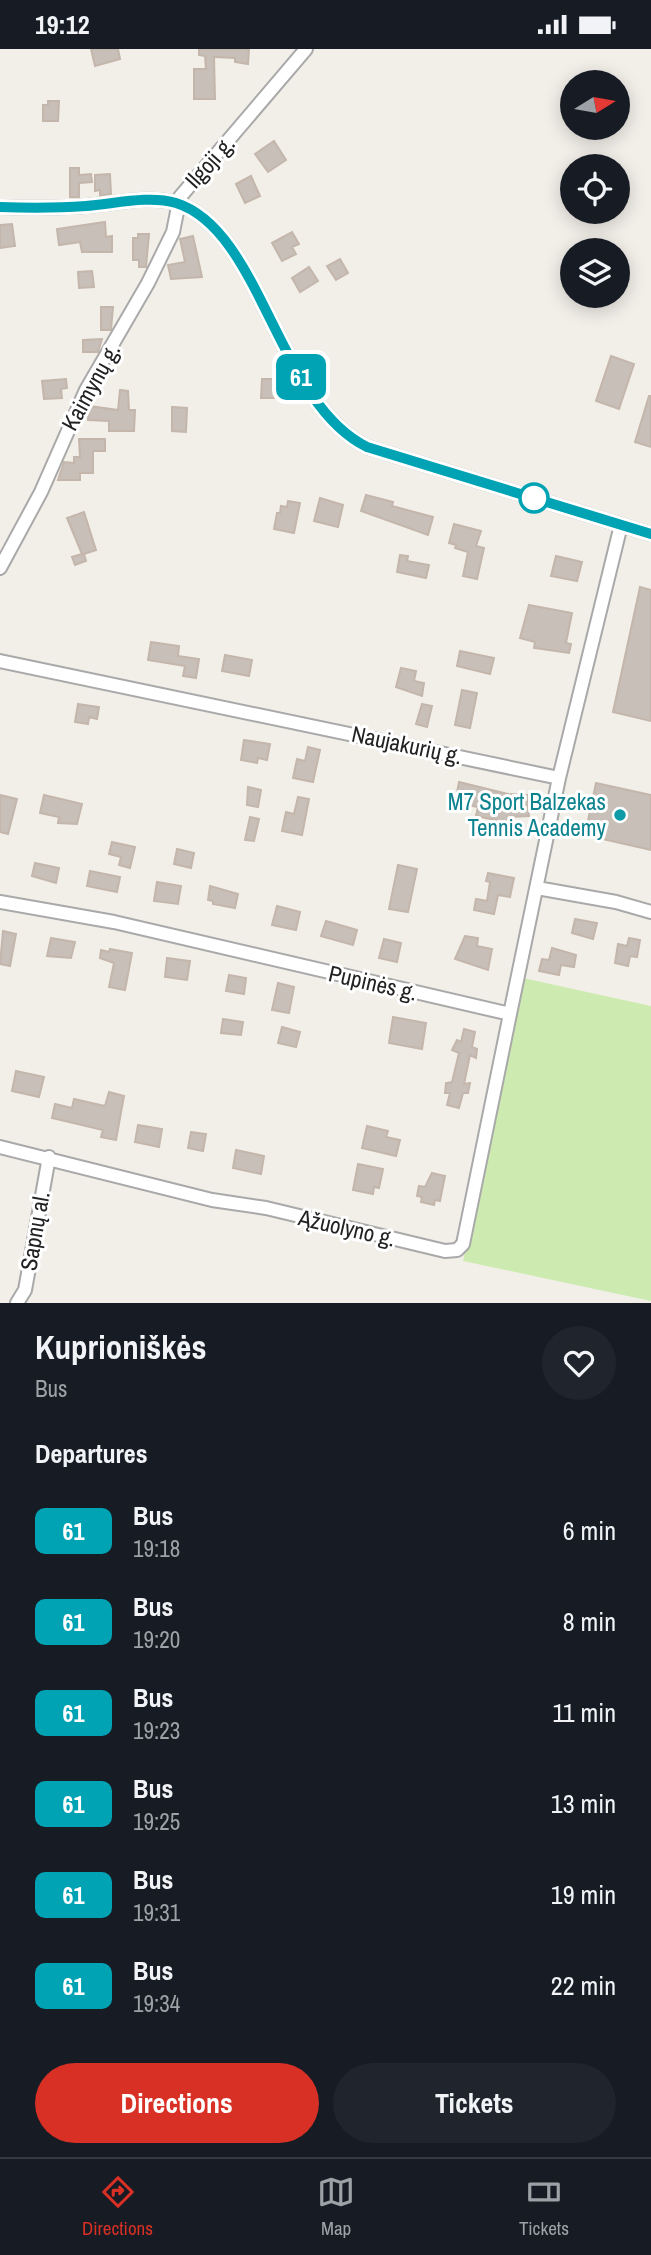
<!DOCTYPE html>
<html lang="en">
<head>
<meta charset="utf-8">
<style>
  :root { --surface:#171b24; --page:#20242c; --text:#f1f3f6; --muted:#9ea1a6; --line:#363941; --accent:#d93025 }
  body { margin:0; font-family:"Archivo Narrow",sans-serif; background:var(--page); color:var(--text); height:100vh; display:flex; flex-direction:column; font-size:26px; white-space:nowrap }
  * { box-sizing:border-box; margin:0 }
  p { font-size:23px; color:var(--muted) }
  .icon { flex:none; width:38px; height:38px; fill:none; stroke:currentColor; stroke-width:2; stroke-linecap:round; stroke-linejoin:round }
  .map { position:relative; height:1254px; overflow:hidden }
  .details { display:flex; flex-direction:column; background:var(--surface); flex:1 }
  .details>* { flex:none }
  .badge { padding:0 14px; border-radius:10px; font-size:24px; line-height:46px }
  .needle { width:46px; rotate:79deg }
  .fabs { position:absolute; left:560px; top:21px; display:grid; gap:14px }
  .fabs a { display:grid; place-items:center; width:70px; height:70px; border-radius:50%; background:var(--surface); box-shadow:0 4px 18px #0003; font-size:35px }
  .map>.badge { position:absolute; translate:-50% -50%; box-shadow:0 0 0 4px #fff }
  h2 { padding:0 35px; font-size:26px; line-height:63px }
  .round { display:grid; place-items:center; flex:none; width:74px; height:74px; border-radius:37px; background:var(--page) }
  .summary { display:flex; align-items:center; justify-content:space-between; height:119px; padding:0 35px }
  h1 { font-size:33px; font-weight:700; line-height:52px }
  .action { display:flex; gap:14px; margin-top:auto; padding:14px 35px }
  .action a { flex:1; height:80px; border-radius:42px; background:var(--accent); color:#fff; font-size:28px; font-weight:700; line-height:80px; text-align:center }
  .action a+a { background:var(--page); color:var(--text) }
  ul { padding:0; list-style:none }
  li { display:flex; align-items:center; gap:21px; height:91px; padding:0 35px }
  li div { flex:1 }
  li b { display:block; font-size:26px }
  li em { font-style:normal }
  li .badge { min-width:77px; font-weight:700; text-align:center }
  .status { display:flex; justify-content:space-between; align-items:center; height:49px; padding:0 35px; background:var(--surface); direction:ltr }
  .status svg { height:19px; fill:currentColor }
  .tabs { display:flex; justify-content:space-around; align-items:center; height:98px; border-top:2px solid var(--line); background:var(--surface); font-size:19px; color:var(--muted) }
  .tabs a { display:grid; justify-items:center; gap:4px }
  .tabs .on { color:var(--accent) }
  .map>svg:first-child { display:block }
  .grass { fill:#cdebb0 }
  .building { fill:#c7bfb8; stroke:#c4b6ab; stroke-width:2 }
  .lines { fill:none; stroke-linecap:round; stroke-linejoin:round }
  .minor-casing { stroke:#a9a9a9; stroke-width:16 }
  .minor { stroke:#fff; stroke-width:12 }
  .line-casing { stroke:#fff; stroke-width:16 }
  .line { stroke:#00a3b4; stroke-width:10 }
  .stop-dot { fill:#fff; stroke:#00a3b4; stroke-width:3.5 }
  .culture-dot { fill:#0f9aa8; stroke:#fff; stroke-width:2.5 }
  .labels { text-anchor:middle; stroke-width:6; stroke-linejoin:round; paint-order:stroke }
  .street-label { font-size:23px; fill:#222; stroke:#fff }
  .culture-label { font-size:23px; fill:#0d838f; stroke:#fff; text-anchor:end }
</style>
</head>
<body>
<div class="status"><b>19:12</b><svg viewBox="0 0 49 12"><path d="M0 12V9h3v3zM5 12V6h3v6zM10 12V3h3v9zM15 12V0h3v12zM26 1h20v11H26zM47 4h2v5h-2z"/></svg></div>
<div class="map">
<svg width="651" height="1254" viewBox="0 0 651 1254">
  <rect width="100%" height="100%" fill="#f2efe9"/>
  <path class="grass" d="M523,929L651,957V1252L463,1212Z"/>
  <path class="building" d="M91,0H118L120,10L95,17Z
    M199,0H249L248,15L235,13V9L214,8L215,50H194V20H206L205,7L199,6Z
    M48,52H59L58,72H43V56H48Z
    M274,92L286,111L268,123L255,105Z
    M70,119H79V126L91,125L92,133L79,134V148H70Z
    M110,125L111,145L100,147V141L95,142V126Z
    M251,127L260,147L245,154L236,135Z
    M105,173L106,188L112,187V203H82L80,193L59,196L57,180Z
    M12,175L15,197L0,199V176Z
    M292,183L299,195L292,198L296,205L282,212L272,194Z
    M138,185H149L146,218H139V211H133V189H138Z
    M193,187L202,228L171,230L168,216L185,213L180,190Z
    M340,210L348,224L336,231L327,217Z
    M309,218L318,232L300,243L292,229Z
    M92,222L94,238L79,239L78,223Z
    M101,258H113L111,281H101Z
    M102,290L98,303H83V291Z
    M611,307L634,315L619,360L596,352Z
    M66,330L67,339L61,340L62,349L44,350L42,332Z
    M262,330H276L275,349H261Z
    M120,341L128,342L129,361H135L134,382H109V372L88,371L89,357L118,361Z
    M649,347H651V398L635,393Z
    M172,358L187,359L186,383L172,382Z
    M79,390H105V402H93V424H80V431H58L64,413L74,414V408H80Z
    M366,446L393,453L392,457L433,468L428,486L361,462Z
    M320,449L343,456L338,478L314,472Z
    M288,452L300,454L294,484L274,480L277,464H280L281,457L287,458Z
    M84,463L96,501L84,505L86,512L75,516L72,508L82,505L67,469Z
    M454,475L481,482L476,497L484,499L477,530L463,527L468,503L455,499L456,496L449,494Z
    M400,506L408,507L407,512L429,516L426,529L397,523Z
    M556,507L582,513L577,532L551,527Z
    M640,538L651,541V672L613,663Z
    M529,556L572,564L566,594L571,595L569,604L534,599L535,593L520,589Z
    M151,593L179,597L178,607L199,610L196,629L183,627L185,617L148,611Z
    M460,602L494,609L490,625L457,617Z
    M225,606L252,611L249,627L222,622Z
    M401,619L416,622L414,632L424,634L422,647L396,638Z
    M462,641L477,644L470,679L455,676Z
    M78,655L99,658L97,670L89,668L88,675L75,673Z
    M422,655L432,657L427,678L416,675Z
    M244,691L270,695L267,711L258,709L257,714L241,711Z
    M308,698L320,701L313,733L293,729L297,710L305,712Z
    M459,733L508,745L527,746L529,767L508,768L505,782L494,780L495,771L476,767L478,758L455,754Z
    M596,734L651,746V801L585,786Z
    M248,738L261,741L258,758L247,756Z
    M0,746L17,750L8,785L0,783Z
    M44,746L82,755L77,775L58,774L59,768L40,764Z
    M298,748L309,750L302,786L282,782L286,763L294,765Z
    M250,768L259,770L254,792L245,791Z
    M112,793L135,798L130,819L119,816L121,808L109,805Z
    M177,800L194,804L191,819L174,815Z
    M35,814L59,819L56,834L32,827Z
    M398,816L417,820L408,863L389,860Z
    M90,822L120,828L117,843L87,837Z
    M488,824L514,829L510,848L498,846L494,865L474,861L476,850L487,852L490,833L486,832Z
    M157,833L181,837L178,855L154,852Z
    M210,837L238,845L235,859L213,855V852L208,851Z
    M277,857L300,863L296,881L272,876Z
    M575,870L597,874L593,890L572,884Z
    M326,872L357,881L353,896L321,887Z
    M3,882L16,885L10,917L0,915Z
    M465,887L478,889L477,897L492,900L488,921L455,910Z
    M51,889L75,893L71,909L47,907Z
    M629,889L640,891L637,908L630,907L628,917L615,914L618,895L627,897Z
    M384,890L401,894L397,913L379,909Z
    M552,899L576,906L574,918L561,916L559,926L539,922L542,910L549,911Z
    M110,900L132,904L125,941L109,938L114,914L100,909L101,901L109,903Z
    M167,909L190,912L187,931L165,928Z
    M229,926L246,929L244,945L226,942Z
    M278,934L294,938L289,964L272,961Z
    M393,968L426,974L422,1000L389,994Z
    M223,970L243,973L241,986L221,984Z
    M282,978L300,983L296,998L278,994Z
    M464,980L475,983L472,998L477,1000L476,1009L470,1006L464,1035L470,1034L468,1044H463L459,1059L447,1056L450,1044H445L446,1034L452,1033L459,1004L452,1001L457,991L461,993Z
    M16,1022L44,1028L39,1048L12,1042Z
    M109,1043L124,1047L116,1091L101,1088L103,1081L52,1069L55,1055L72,1059L74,1050L105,1057Z
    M138,1076L162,1080L159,1098L135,1093Z
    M367,1077L388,1082L386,1088L400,1091L396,1107L362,1099Z
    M191,1083L206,1085L203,1102L188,1099Z
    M236,1101L264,1107L261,1125L233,1119Z
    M358,1115L383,1120L379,1139L374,1138L373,1145L353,1141Z
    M432,1124L445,1127L440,1152L435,1151L434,1156L421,1153L422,1148L417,1147L419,1137L425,1138Z"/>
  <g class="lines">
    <g class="minor-casing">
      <path id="minor" d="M0,158C28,159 58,159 86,157C114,155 149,146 176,154C262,181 277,354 367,398L651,485
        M0,519L41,443L86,341L148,234L173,183L180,148L306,0
        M0,612L559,729L621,476
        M537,839L616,853L651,863
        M0,853L114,873L510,965L559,729
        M0,1098L212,1151L266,1159L445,1202L457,1201L463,1195L510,965
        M17,1254L25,1241L49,1108"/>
    </g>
    <use href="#minor" class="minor"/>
  </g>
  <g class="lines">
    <g class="line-casing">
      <path id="line" d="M0,158C28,159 58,159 86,157C114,155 149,146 176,154C262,181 277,354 367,398L651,485"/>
    </g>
    <use href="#line" class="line"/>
  </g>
  <circle class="stop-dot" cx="534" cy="449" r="14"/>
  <circle class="culture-dot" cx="620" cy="766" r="7"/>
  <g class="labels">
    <g class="street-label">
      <text transform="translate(210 113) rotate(-48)" y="8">Ilgoji g.</text>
      <text transform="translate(91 338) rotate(-61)" y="8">Kaimynų g.</text>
      <text transform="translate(407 696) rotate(12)" y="8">Naujakurių g.</text>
      <text transform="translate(373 934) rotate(13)" y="8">Pupinės g.</text>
      <text transform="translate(347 1179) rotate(13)" y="8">Ąžuolyno g.</text>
      <text transform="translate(35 1182) rotate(-80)" y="8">Sapnų al.</text>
    </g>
    <g class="culture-label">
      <text x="606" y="761">M7 Sport Balzekas<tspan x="606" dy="26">Tennis Academy</tspan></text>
    </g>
  </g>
</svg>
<div class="fabs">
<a><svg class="needle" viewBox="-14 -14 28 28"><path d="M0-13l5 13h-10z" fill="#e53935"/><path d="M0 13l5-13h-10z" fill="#9ea1a6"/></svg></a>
<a><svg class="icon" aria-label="locate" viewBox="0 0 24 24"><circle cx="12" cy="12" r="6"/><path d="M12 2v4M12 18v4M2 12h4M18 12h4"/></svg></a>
<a><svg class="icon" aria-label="layers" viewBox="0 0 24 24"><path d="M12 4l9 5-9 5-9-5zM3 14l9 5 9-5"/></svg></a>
</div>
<b class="badge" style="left:301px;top:328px;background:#00a3b4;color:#fff">61</b>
</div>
<section class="details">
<div class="summary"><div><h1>Kuprioniškės</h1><p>Bus</p></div><a class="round"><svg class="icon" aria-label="heart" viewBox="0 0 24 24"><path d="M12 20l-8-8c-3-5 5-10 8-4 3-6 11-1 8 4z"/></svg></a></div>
<h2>Departures</h2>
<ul>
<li><span class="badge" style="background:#00a3b4;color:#fff">61</span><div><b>Bus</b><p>19:18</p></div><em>6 min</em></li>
<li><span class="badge" style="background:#00a3b4;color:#fff">61</span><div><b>Bus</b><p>19:20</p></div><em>8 min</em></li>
<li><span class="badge" style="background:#00a3b4;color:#fff">61</span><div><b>Bus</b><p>19:23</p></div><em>11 min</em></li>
<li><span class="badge" style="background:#00a3b4;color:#fff">61</span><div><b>Bus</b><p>19:25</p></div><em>13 min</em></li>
<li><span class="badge" style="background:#00a3b4;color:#fff">61</span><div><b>Bus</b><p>19:31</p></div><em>19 min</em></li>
<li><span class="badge" style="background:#00a3b4;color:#fff">61</span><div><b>Bus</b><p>19:34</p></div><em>22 min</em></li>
</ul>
<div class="action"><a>Directions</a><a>Tickets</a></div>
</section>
<nav class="tabs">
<a class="on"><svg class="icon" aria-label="directions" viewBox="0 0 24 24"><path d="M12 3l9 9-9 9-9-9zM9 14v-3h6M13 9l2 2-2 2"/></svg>Directions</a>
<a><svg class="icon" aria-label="map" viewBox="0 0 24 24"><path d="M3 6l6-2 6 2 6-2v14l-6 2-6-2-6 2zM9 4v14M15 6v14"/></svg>Map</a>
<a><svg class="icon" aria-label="tickets" viewBox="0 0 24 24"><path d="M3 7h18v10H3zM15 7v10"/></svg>Tickets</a>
</nav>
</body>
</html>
